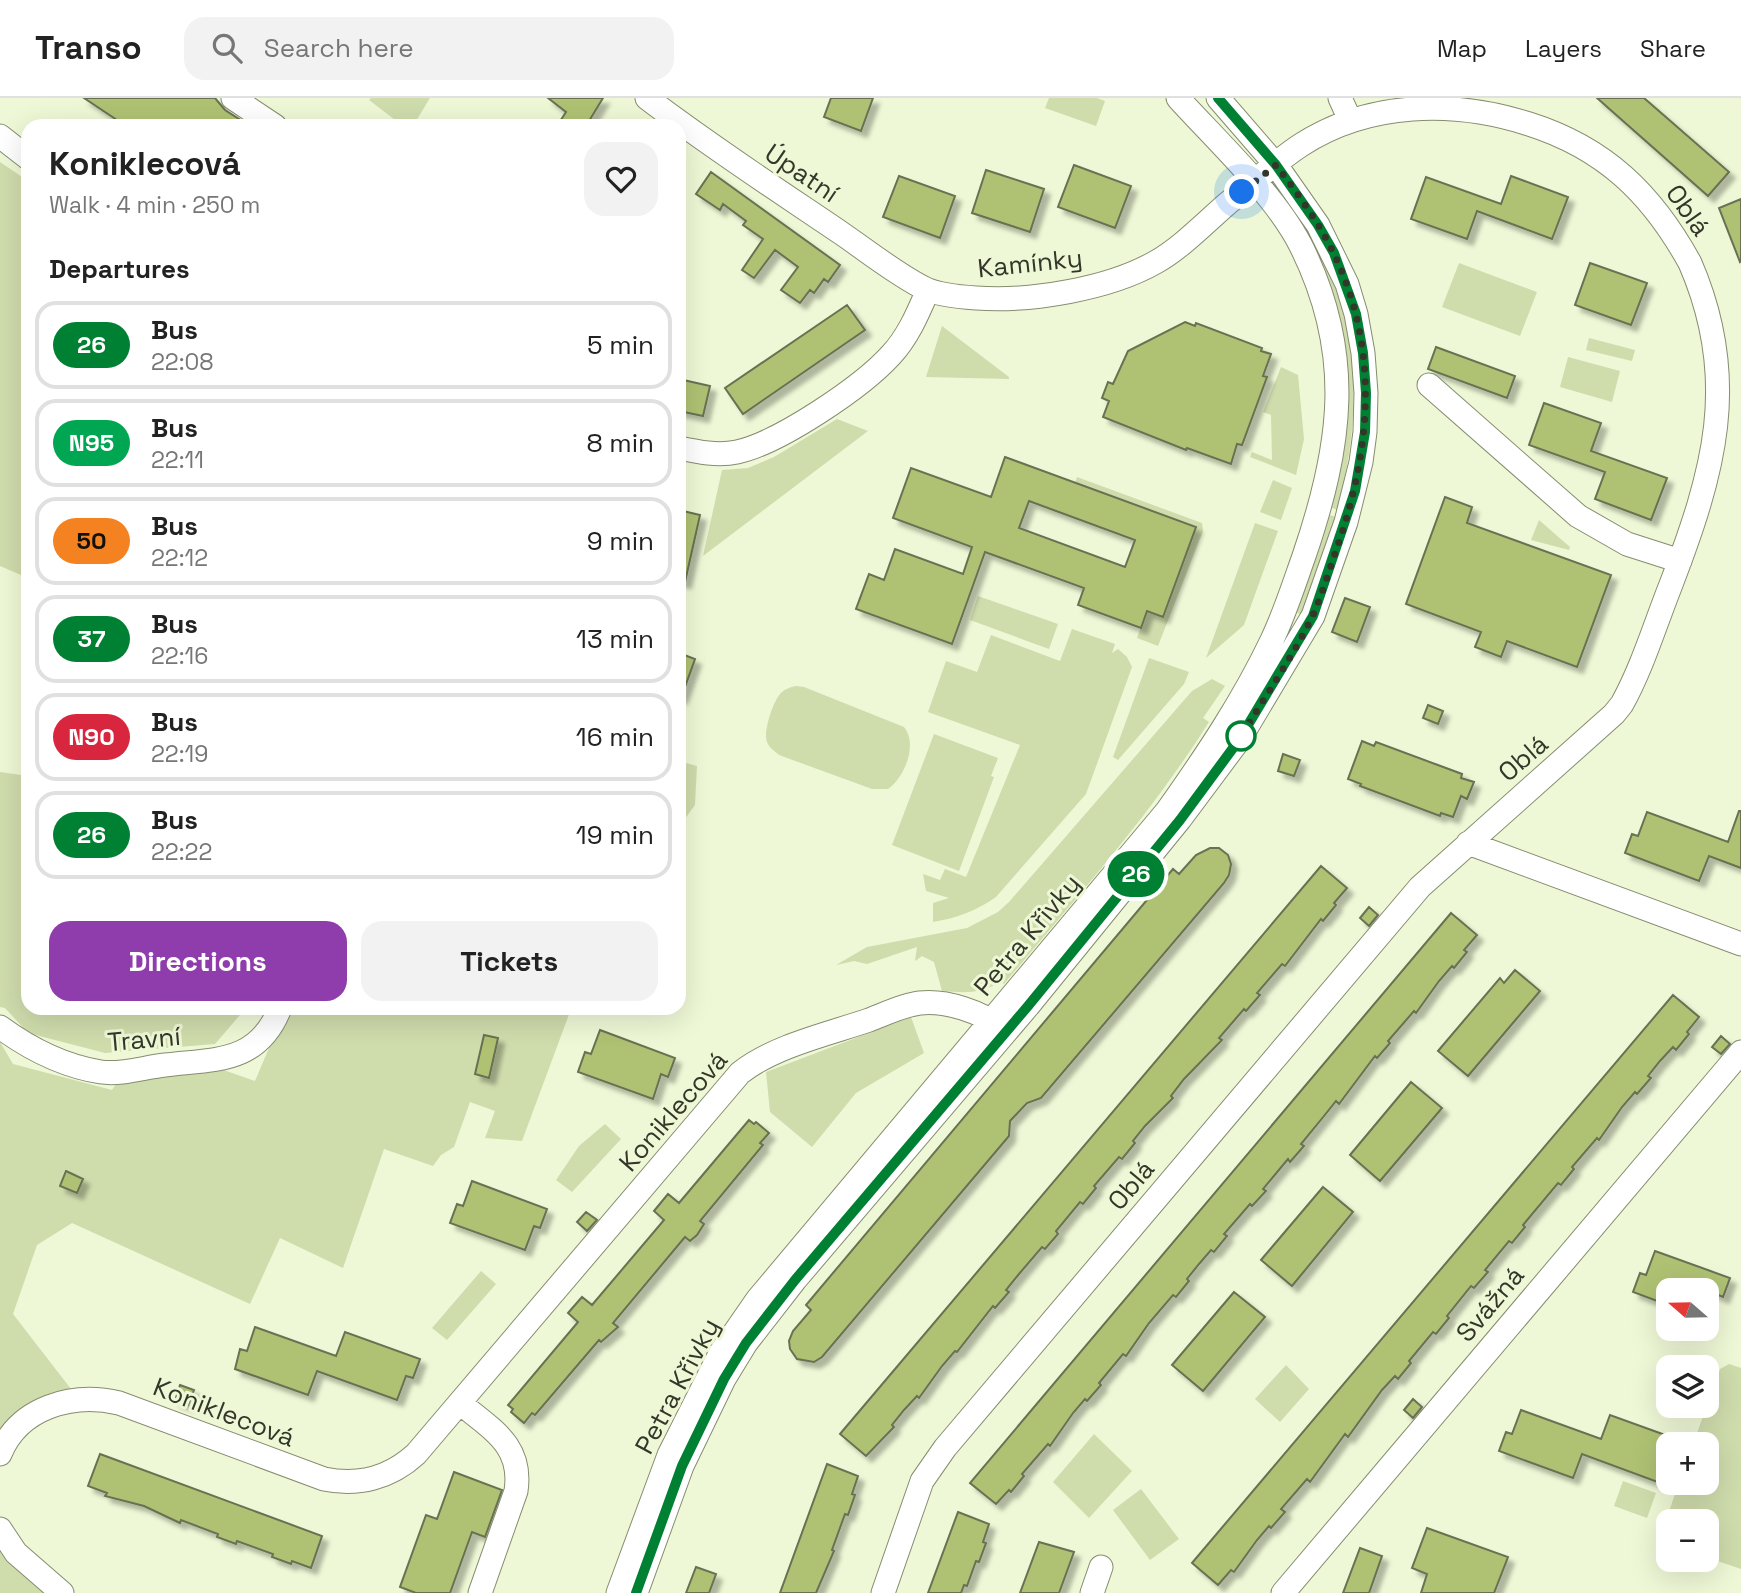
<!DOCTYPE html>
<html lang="en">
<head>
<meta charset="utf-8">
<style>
  :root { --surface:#fff; --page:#f2f2f2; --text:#222; --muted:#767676; --line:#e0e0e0; --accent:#8f3dac }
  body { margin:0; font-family:"Space Grotesk",sans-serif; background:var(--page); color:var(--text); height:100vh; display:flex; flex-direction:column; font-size:26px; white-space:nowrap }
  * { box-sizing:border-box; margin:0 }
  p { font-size:23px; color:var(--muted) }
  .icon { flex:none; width:38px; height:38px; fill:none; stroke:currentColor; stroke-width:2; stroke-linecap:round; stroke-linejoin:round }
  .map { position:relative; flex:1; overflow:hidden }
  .details { position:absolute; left:21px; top:21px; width:665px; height:896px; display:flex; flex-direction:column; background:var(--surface); border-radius:21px; box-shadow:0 7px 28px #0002 }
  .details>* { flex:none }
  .badge { padding:0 14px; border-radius:23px; font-size:24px; line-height:46px }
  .needle { width:46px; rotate:290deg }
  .fabs { position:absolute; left:1656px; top:1180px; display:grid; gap:14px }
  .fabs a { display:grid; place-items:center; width:63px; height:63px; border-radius:14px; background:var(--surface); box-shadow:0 7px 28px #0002; font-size:35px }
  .you { position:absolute; width:35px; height:35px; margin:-18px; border:5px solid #fff; border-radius:50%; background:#1a73e8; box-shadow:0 0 0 10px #1a73e833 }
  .map>.badge { position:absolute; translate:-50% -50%; box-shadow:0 0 0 4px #fff }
  h2 { padding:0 28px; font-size:26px; line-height:63px }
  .round { display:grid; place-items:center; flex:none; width:74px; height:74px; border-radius:21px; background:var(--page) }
  .overview { display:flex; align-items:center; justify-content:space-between; height:119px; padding:0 28px }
  h1 { font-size:33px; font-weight:700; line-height:52px }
  .button { display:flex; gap:14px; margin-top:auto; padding:14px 28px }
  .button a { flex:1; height:80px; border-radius:21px; background:var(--accent); color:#fff; font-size:28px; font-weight:700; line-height:80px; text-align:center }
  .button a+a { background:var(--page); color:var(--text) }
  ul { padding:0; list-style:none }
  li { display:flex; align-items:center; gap:21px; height:88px; margin:0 14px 10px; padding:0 14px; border:4px solid var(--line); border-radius:21px }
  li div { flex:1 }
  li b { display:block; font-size:26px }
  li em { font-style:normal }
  li .badge { min-width:77px; font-weight:700; text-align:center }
  header { display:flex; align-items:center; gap:42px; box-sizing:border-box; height:98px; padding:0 35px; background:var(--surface); border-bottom:2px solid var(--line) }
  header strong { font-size:33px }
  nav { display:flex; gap:38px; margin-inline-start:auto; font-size:24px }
  .search { width:490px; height:63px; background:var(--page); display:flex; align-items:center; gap:18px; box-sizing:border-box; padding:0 24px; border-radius:21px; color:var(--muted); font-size:26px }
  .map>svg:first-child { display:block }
  .green { fill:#cfdcac }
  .building { fill:#afc273; stroke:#697153; stroke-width:2; fill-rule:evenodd; filter:url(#shadow) }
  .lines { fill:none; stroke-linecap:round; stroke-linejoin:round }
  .minor-casing { stroke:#858d6f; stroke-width:25 }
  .minor { stroke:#fff; stroke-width:23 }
  .line-casing { stroke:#fff; stroke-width:16 }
  .line { stroke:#008033; stroke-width:10 }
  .walk { stroke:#333629; stroke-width:7; stroke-dasharray:0 12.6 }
  .stop-dot { fill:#fff; stroke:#008033; stroke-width:3.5 }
  .labels { text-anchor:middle; stroke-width:6; stroke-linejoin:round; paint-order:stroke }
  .street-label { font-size:26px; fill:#333629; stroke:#eef8d6 }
</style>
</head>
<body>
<header>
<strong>Transo</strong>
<div class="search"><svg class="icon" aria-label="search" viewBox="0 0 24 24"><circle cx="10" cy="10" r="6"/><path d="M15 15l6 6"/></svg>Search here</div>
<nav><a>Map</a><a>Layers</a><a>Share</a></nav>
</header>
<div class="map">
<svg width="1741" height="1495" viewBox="0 0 1741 1495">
  <defs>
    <filter id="shadow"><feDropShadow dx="6" dy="6" stdDeviation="2" flood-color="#0004"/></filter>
  </defs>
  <rect width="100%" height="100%" fill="#eef8d6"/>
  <path class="green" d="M371,0H430L413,28H403L369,2Z
    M1049,0H1097L1105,3L1096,28L1045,10Z
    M0,64L28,83V480L0,468Z
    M1294,111C1360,202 1366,306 1337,412L1330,409L1346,332L1291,113Z
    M1459,165L1537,194L1520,238L1442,209Z
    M942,228L1009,279V281L926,279Z
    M1589,240L1635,252L1632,263L1586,252Z
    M1568,259L1620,273L1612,304L1560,289Z
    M1281,269L1298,277L1304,341L1296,377L1250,359L1252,354L1272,362L1271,317L1263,314Z
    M837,321L868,333L703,458L722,372L748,370L774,359Z
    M1077,379L1202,425L1203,433L1158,548L1137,540L1147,513L1164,519L1196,429L1075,385Z
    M1273,382L1292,390L1281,422L1260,414Z
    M1327,416L1336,419L1302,514L1299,516L1295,512Z
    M1539,422L1570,449L1569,452L1531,442Z
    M1255,425L1278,433L1244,527L1206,560Z
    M978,498L1058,526L1049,551L970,522Z
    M1072,531L1115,546L1112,555L1118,551L1127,559L1132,569L1086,696L996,799C976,813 957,820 933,824V805L949,800L926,793L923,776L940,782L945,771L966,779L1020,647L928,614L946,563L977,574L991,537L1060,563Z
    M1149,560L1189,574L1184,586L1118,662L1113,659Z
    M1212,581L1225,588L1203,620L1209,624C1150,718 1075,801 1004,886L1000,884C981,896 964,895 942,893L934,864L922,858L915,863L917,849L867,866L854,863L836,867L867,849L967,830L998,814L1009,804L1192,593Z
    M796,588L804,589L904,629C918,646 905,679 888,691H872L779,657C775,653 769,650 767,644C763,634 773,603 781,595C785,591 790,589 796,588Z
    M934,636L998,660L991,678L994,679L959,773L892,747Z
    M679,663L697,668L695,707L679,729Z
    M0,674L28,678V910H246L215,946L105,955L28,935L5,910L0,909Z
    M286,910L571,911L522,1043L485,1040L495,1013L470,1004L454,1049L441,1057L433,1068L384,1051L343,1170L280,1140L250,1206L72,1125L37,1147L13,1216L71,1291C41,1297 20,1309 0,1333V944L13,966L112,992L124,974L212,968L255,983Z
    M911,919L924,955L856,995L812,1049L770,1014L766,974Z
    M605,1026L621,1041L572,1094L556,1082L579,1048Z
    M481,1173L496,1186L447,1242L432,1230Z
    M1729,1266L1741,1270V1471L1706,1459V1423H1668V1445L1660,1440L1679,1384H1706V1346H1693L1720,1271Z
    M1286,1267L1309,1291L1280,1324L1255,1301Z
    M1094,1336L1132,1373L1089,1420L1053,1384Z
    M1623,1383L1656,1395L1647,1420L1614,1408Z
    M1141,1391L1179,1441L1150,1462L1113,1412Z
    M0,1452L45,1495H0Z"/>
  <path class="building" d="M84,0H215L225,12L250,28H126Z
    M548,0H603L586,28H557L566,14Z
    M831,0H873L861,33L824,19Z
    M1597,0H1644L1729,74L1708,98Z
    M1074,67L1131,88L1115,130L1058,109Z
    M986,72L1044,91L1030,134L972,115Z
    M711,74L840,167L828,184L824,181L814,195L810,192L800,205L781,192L798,169L775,152L754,180L742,172L763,141L743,127L746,123L723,106L720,112L696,96Z
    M899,78L955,98L940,140L883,119Z
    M1511,78L1568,99L1552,141L1477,113L1467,141L1411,121L1426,79L1501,106Z
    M1741,101V163L1740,164L1719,110Z
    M1590,165L1647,185L1631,227L1575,207Z
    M847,207L865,232L743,316L725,290Z
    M1185,224L1195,228L1196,225L1262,250L1261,253L1271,256L1263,278L1267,279L1242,347L1237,346L1231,366L1187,350L1186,352L1103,319L1109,303L1102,300L1108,284L1113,286L1128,253Z
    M1436,249L1515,278L1507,300L1428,271Z
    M679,281L710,288L703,318L679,313Z
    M1544,305L1601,325L1591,353L1667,380L1651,422L1595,401L1605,374L1529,347Z
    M1005,359L1196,429L1163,519L1147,513L1141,530L1078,507L1084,490L985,454L952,546L856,511L869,476L884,482L895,451L963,476L972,449L893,420L911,370L991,399ZM1029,403L1135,442L1125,469L1019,430Z
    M1445,399L1472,409L1467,425L1611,477L1577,569L1507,543L1501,559L1475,549L1481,534L1406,506Z
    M679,412L700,417L685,484L679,483Z
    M1345,500L1370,509L1357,544L1332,534Z
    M679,555L695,561L681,600L679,599Z
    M1428,607L1443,613L1438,626L1423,620Z
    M1362,643L1374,648L1376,644L1462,676L1461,680L1474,684L1467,701L1461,698L1453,719L1441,715L1440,718L1360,688L1361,686L1348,681Z
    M1283,656L1300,662L1294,678L1278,673Z
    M1739,713H1741V770L1709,758L1699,783L1625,755L1632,736L1638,738L1647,714L1728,744Z
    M1210,750H1219L1228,757L1231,766L1229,777L1224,785L1041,1000L1027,1005L1010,1023L1009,1038L822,1259L814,1264L797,1261L790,1251L789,1243L793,1233L811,1212L806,1207L1173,771L1179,776L1196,757Z
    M1321,768L1347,790L1334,805L1336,807L1323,823L1321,821L1285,868L1282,866L1257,895L1260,897L1246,913L1244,911L1219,940L1222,942L1184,981L1171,998L1173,1000L1145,1028L1133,1043L1135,1045L1122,1061L1119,1059L1094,1088L1096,1090L1083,1106L1080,1104L1056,1133L1058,1136L1045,1151L1042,1149L1019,1176L1006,1192L1009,1194L995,1210L993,1208L957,1254L955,1253L942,1268L919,1300L917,1298L904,1312L892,1327L894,1329L866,1358L840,1336Z
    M1369,809L1378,817L1369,828L1360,820Z
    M1451,815L1477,837L1464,852L1467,854L1454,870L1452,868L1439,883L1416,915L1414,913L1388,943L1390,945L1377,960L1375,958L1339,1006L1336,1003L1324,1018L1301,1046L1304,1048L1290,1064L1288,1061L1263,1091L1266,1093L1252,1108L1250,1106L1224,1136L1227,1138L1214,1154L1211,1152L1199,1166L1187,1181L1189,1183L1176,1199L1173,1197L1149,1225L1126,1258L1123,1256L1099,1285L1101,1287L1087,1303L1085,1301L1073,1315L1050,1348L1048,1346L1022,1376L1024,1378L1011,1394L1009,1392L996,1406L970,1385Z
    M1515,872L1540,893L1468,978L1438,953L1500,880L1504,885Z
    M1673,897L1699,919L1687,934L1689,936L1676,952L1673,949L1660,963L1648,978L1651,980L1637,996L1635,994L1622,1009L1599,1042L1597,1040L1572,1069L1574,1071L1561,1087L1558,1085L1523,1127L1525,1129L1512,1145L1509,1143L1485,1172L1488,1174L1474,1190L1471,1188L1447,1218L1449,1220L1436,1236L1433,1234L1409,1263L1411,1265L1398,1281L1395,1278L1382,1292L1348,1339L1345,1336L1310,1384L1307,1381L1281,1411L1285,1414L1271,1430L1269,1428L1257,1442L1234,1474L1231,1472L1218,1487L1192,1465Z
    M600,932L675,960L668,979L661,976L653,1001L578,974L585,954L591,956Z
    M484,937L498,940L489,980L475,976Z
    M1721,938L1730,946L1721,956L1712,949Z
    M1411,984L1442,1010L1380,1083L1350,1057Z
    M749,1022L754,1026L756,1024L769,1035L760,1045L763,1047L700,1123L704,1126L697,1137L690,1143L685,1139L613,1225L618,1229L601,1244L599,1242L535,1317L532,1315L524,1325L511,1314L513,1311L508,1307L578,1224L568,1215L582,1199L592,1207L664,1122L654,1113L668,1096L679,1105Z
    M66,1073L83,1081L77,1095L60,1088Z
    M472,1083L547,1111L540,1130L534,1128L525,1152L450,1125L457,1106L463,1108Z
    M1323,1089L1353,1114L1292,1188L1261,1162Z
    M586,1114L597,1122L587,1133L577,1124Z
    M1655,1153L1730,1180L1723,1199L1706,1192H1668V1207L1633,1194L1640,1175L1646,1177Z
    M1234,1194L1265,1219L1203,1293L1172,1267Z
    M255,1229L336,1258L345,1234L420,1261L413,1280L406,1278L397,1302L317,1273L308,1297L235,1271L240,1251L247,1253Z
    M180,1287L194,1292L188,1307L175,1303Z
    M1413,1301L1422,1309L1413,1320L1404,1312Z
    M1521,1312L1601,1341L1610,1317L1668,1338V1373L1663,1386L1582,1356L1573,1380L1499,1353L1506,1334L1512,1336Z
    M100,1356L322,1438L311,1470L292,1463L291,1466L272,1459L273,1456L237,1443L236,1446L217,1439L218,1436L181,1422L180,1425L144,1408L105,1398L107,1395L88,1388Z
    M827,1366L858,1378L852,1396L855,1397L848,1417L845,1416L832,1452L834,1453L816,1495H780Z
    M454,1374L502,1392L485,1439L472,1434L450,1495H416L400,1489L426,1417L437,1421Z
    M958,1414L989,1426L983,1444L986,1445L979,1464L976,1463L967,1488L964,1487L961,1495H928Z
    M1427,1430L1508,1459L1494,1495H1421L1427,1476L1412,1470Z
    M1039,1444L1074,1454L1059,1495H1020Z
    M1360,1450L1382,1458L1369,1495H1343Z
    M696,1469L716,1476L709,1495H686Z"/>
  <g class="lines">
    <g class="minor-casing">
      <path id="minor" d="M233,0L275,28
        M647,0C710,48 776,91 841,135C866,152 900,179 926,191C939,197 961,199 976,200C1030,204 1109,191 1156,164C1181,150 1206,124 1228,105C1252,86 1275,64 1301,47C1369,3 1454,2 1529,26C1605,50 1652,96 1690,165C1741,282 1714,375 1670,489C1655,527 1642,570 1622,606L1614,616L1420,789L945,1350L922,1383L883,1495
        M1340,0L1350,22
        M0,38L28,60
        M1429,287L1578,418L1627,446L1680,463
        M679,350C698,354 718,358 737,354C779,345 862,289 891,257C908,239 918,215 928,192
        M1468,745L1741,846
        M0,929C30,951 63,968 101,974C122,977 145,969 165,967C215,961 258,966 280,910
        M460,1305C491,1331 523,1347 516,1393L480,1495
        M0,1356C19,1309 73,1294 119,1305L324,1381C358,1388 390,1380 416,1356L740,975C774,948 828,936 869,922C885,916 903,907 920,905C946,902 982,914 1001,930
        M0,1431L16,1455L62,1495
        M618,1495L669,1357L721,1254L757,1202L1167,713C1206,658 1243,603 1272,542C1285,515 1294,486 1304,458C1342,347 1355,255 1300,146C1274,96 1217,43 1178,0
        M636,1495L682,1368L724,1281L746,1245L795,1182L1028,908L1180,721L1239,642L1313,518L1346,424L1361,364L1365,334L1366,295L1363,255L1356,216L1347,186L1318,127L1276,67L1218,0
        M1092,1495L1101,1469
        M1283,1495L1741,954"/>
    </g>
    <use href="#minor" class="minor"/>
  </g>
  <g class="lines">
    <g class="line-casing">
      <path id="line" d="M636,1495L682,1368L724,1281L746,1245L795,1182L1028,908L1180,722L1239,642L1313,518L1355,393L1365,334L1366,295L1363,255L1356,216L1334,155L1318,127L1276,67L1218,0"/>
    </g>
    <use href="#line" class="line"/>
    <path class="walk" d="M1241,638L1239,642C1263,601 1291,562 1312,519C1323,495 1330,469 1339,444C1371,348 1379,250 1334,156C1319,124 1297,95 1276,67L1242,94"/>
  </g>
  <circle class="stop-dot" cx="1241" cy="638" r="14"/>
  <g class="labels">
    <g class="street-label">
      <text transform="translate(802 75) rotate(34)" y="9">Úpatní</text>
      <text transform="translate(1688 112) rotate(55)" y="9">Oblá</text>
      <text transform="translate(1030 165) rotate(-6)" y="9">Kamínky</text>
      <text transform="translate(1523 660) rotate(-41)" y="9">Oblá</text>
      <text transform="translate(1027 837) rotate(-50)" y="9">Petra Křivky</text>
      <text transform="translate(144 941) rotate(-5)" y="9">Travní</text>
      <text transform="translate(673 1013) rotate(-49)" y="9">Koniklecová</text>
      <text transform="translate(1131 1087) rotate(-50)" y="9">Oblá</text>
      <text transform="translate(1490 1206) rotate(-50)" y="9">Svážná</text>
      <text transform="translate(677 1288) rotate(-62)" y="9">Petra Křivky</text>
      <text transform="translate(224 1314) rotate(21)" y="9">Koniklecová</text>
    </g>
  </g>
</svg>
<div class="fabs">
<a><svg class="needle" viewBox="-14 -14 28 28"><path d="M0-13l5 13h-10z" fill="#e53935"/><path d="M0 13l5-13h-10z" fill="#767676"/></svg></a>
<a><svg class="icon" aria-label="layers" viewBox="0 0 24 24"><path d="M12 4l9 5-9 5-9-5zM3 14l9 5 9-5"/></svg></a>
<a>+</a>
<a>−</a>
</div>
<div class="you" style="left:1242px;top:94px"></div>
<b class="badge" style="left:1136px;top:776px;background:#008033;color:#fff">26</b>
<section class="details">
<div class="overview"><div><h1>Koniklecová</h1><p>Walk · 4 min · 250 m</p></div><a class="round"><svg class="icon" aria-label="heart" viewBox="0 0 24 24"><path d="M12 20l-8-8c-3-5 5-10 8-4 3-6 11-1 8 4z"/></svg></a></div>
<h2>Departures</h2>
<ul>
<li><span class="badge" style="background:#008033;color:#fff">26</span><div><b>Bus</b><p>22:08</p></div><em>5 min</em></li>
<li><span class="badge" style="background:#00a651;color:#fff">N95</span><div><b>Bus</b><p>22:11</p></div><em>8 min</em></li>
<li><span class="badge" style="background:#f58220;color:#111">50</span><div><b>Bus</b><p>22:12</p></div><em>9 min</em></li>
<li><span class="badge" style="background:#008033;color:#fff">37</span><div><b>Bus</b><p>22:16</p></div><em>13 min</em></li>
<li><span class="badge" style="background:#d7263d;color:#fff">N90</span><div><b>Bus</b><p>22:19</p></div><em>16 min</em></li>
<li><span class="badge" style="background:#008033;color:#fff">26</span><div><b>Bus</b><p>22:22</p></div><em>19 min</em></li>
</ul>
<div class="button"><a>Directions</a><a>Tickets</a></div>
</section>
</div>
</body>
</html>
